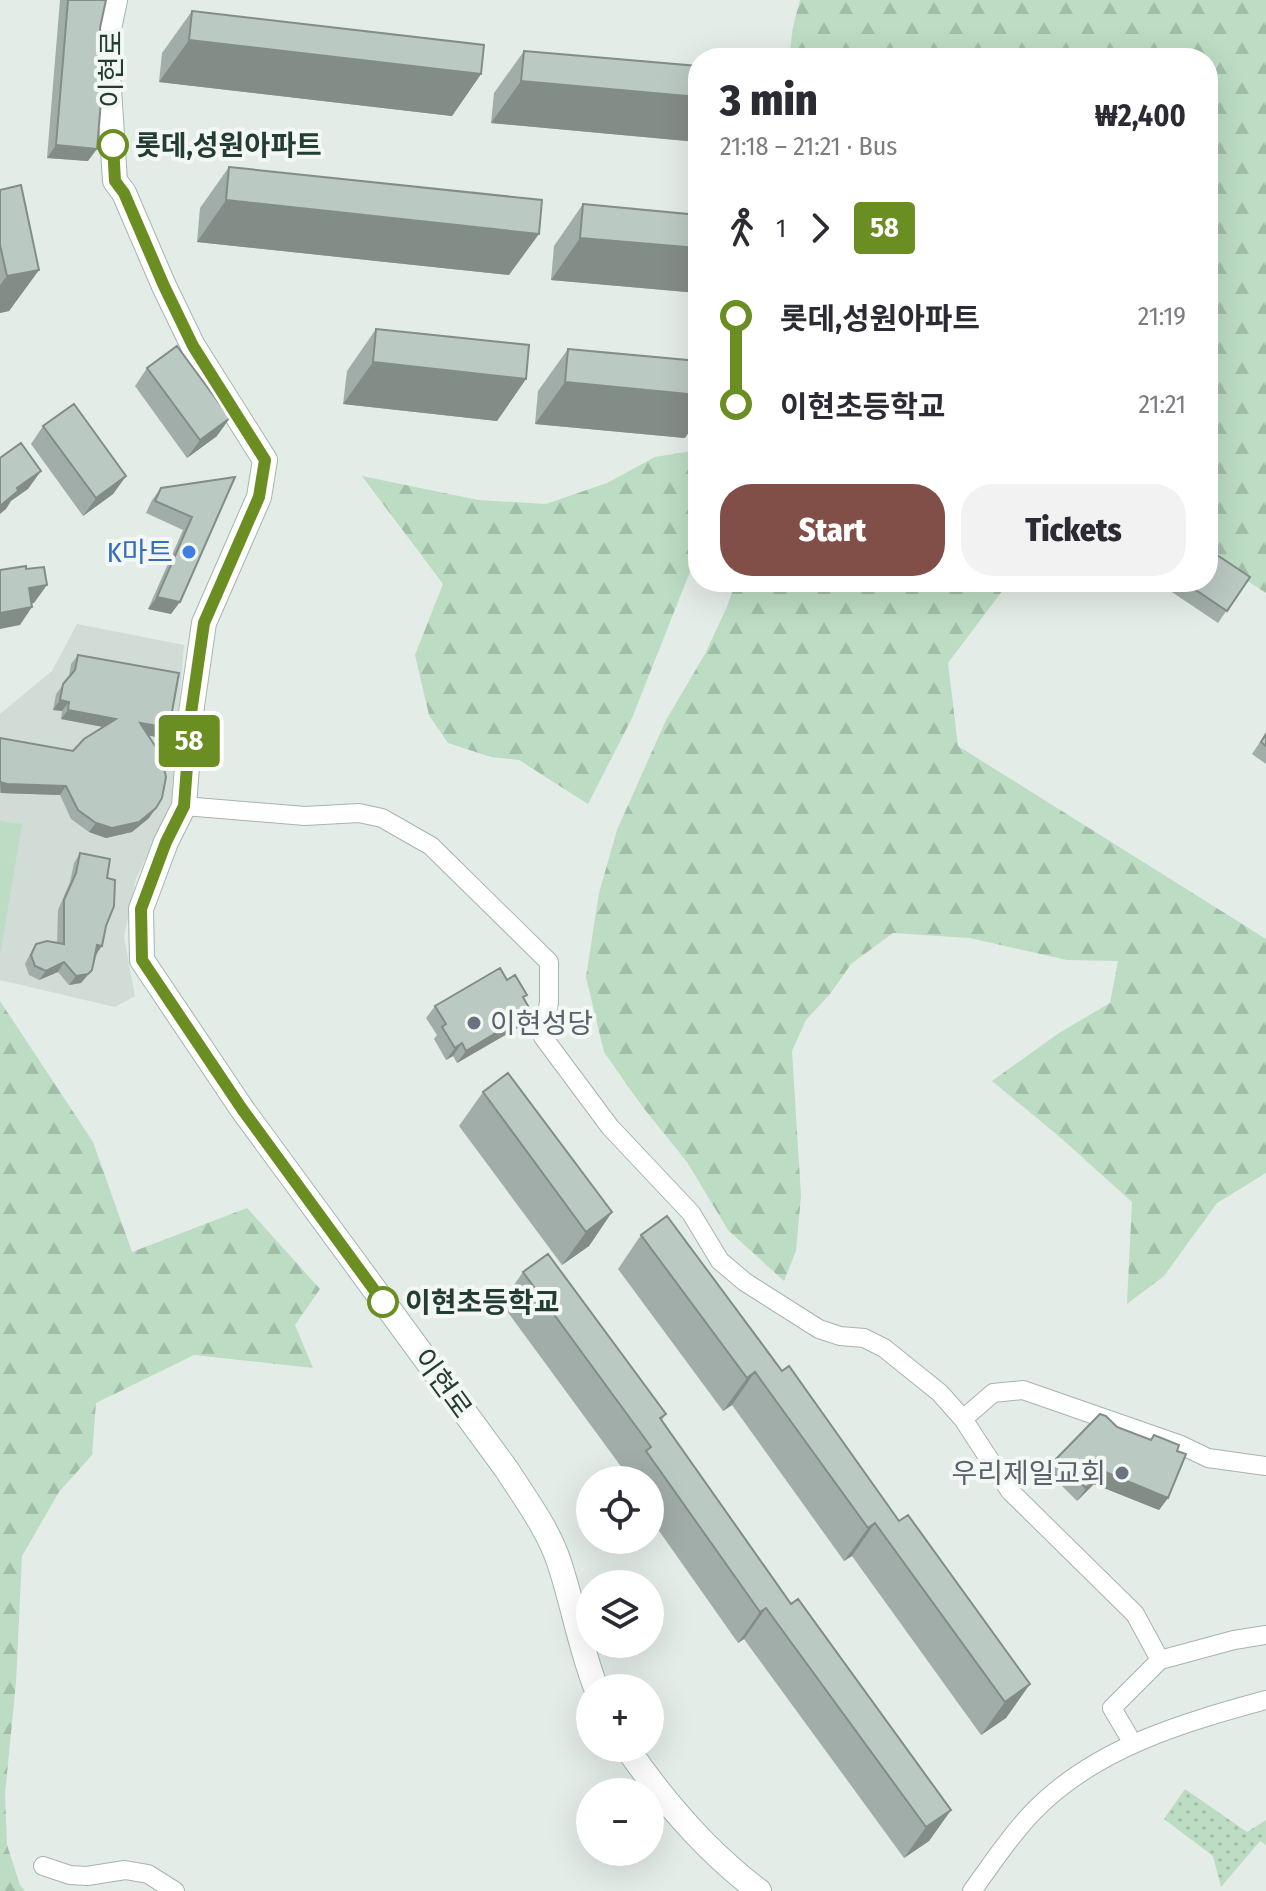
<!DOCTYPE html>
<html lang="en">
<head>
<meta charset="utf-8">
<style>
  :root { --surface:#fff; --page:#f2f2f3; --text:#2b2b33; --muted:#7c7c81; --accent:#824f48 }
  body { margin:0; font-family:"Fira Sans Condensed","Noto Sans KR",sans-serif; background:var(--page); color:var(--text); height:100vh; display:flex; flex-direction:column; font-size:30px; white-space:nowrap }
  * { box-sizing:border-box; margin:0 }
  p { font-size:26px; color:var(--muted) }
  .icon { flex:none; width:44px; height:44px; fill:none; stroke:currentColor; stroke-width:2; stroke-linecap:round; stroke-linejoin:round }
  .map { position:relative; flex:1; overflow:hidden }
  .details { position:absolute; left:688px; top:48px; width:530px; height:544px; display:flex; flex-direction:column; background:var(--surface); border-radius:32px; box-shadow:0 8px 32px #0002 }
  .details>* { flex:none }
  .badge { padding:0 16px; border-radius:6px; font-size:28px; line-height:52px }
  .buttons { position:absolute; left:576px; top:1466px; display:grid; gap:16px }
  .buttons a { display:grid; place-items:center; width:88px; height:88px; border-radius:50%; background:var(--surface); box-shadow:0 8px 32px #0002; font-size:40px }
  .map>.badge { position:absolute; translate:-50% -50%; box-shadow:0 0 0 4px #fff }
  .legs { display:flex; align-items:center; gap:12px; height:88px; padding:0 32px; font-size:26px }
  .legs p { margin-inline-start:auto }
  .head { display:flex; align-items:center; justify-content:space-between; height:136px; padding:0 32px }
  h1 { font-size:44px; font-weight:800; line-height:60px }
  .cta { display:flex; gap:16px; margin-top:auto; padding:16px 32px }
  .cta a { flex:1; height:92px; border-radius:32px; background:var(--accent); color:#fff; font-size:32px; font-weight:800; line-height:92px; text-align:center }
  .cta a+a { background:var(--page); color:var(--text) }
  ul { padding:0 32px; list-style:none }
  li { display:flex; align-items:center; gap:28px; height:88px; font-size:30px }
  li i { display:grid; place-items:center; width:12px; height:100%; margin:0 10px; background:currentColor }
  li i::after { content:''; width:20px; height:20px; margin:-10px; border:6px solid; border-radius:50%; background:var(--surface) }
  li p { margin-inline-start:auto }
  li:first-child i { background:linear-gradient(#0000 50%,currentColor 0) }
  li:last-child i { background:linear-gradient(currentColor 50%,#0000 0) }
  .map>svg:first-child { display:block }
  .built { fill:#d1dcd6 }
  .grass { fill:url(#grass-dots) }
  .forest { fill:url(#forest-firs) }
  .pitch { fill:#bcdcc3 }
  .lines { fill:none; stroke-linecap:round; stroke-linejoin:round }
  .street-casing { stroke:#a6b4ae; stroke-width:20 }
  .secondary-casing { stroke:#a1b7ae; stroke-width:26 }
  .street { stroke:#fff; stroke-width:18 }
  .secondary { stroke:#fff; stroke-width:24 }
  .wall { fill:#a1ada8 }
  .shaded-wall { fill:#838d88 }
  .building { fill:#bbc9c3; stroke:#838d88; stroke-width:2 }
  .line-1-casing { stroke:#fff; stroke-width:18 }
  .line-1 { stroke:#6b8e23; stroke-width:12 }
  .stop-1-dot { fill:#fff; stroke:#6b8e23; stroke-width:4 }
  .shop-dot { fill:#3f7fe0; stroke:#f3f8f5; stroke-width:3 }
  .worship-dot { fill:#6b7280; stroke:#f3f8f5; stroke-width:3 }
  .labels { text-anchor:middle; stroke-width:8; stroke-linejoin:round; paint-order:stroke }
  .street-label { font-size:28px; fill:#233c34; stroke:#f3f8f5 }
  .stop-label { font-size:28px; font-weight:bold; fill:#233c34; stroke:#f3f8f5; text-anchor:start }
  .shop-label { font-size:28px; fill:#366cbe; stroke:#f3f8f5; text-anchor:end }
  .worship-label { font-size:28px; fill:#5b616d; stroke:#f3f8f5; text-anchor:start }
</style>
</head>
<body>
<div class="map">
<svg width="1266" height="1891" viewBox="0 0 1266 1891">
  <defs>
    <pattern id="grass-dots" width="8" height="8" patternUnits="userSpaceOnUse" patternTransform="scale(2)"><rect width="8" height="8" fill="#bcdcc3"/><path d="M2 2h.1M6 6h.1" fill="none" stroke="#a1bea8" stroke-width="1.8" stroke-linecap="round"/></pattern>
    <pattern id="forest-firs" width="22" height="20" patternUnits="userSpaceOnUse" patternTransform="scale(2)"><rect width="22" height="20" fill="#bcdcc3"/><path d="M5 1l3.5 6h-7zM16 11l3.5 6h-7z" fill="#a1bea8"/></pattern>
  </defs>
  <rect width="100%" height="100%" fill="#e3ece7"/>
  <path class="built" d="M77,624L184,645L171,803L136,879L124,937L135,996L115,1007L0,980V714L52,671Z"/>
  <path class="grass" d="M1185,1789L1247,1832L1266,1820V1845L1260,1841L1221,1887L1213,1856L1164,1819Z"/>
  <path class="forest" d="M800,0H1266V593L1208,555V58H789L793,27Z
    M698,450V546L695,559L632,718L588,804L519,760L491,757L448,743L429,715L415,655L443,584L362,476L478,500L546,504L607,483L655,457Z
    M736,582H1009L948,663L958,746L1266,939V1173L1217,1203L1164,1276L1127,1304L1132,1202L1061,1138L992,1081L1059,1033L1110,1003L1118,961L1067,960L970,938L893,933L851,964L830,994L806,1020L792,1051L801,1196L796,1251L784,1281L728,1230L687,1162L642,1106L604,1052L586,977L599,893L617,830L666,720L705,654L726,609Z
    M0,1001L93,1142L132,1252L247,1208L320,1289L295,1325L313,1368L194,1355L96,1403L92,1455L59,1492L22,1556L16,1682L5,1794L7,1845L20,1885L25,1891H0Z"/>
  <path class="pitch" d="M0,821L22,824L0,955Z"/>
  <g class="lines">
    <g class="street-casing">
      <path id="street" d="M184,806L305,816L359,813L382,818L431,846L549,962V1002L543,1037L610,1127L691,1213L720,1261L745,1282L819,1329L840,1336L864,1338L884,1348L940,1393L963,1419L1010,1491L1135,1614L1160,1660
        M963,1419L993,1393L1023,1390L1181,1445L1208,1458L1266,1466
        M1132,1742L1112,1708L1160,1660L1234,1640L1266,1635
        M43,1866L70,1875L87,1876L125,1870L148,1874L175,1891
        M972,1891C991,1865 1009,1837 1032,1813C1094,1748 1182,1723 1266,1700"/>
    </g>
    <g class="secondary-casing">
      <path id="secondary" d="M115,0L106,43L115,181L124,193L164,286L193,346L265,460L259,497L204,623L191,713L184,806L166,842L141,909L142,960L242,1109L507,1470C526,1500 548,1529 559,1562C573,1604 580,1647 596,1688
        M627,1748C664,1802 707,1852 759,1891"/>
    </g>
    <use href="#street" class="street"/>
    <use href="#secondary" class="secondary"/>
  </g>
  <path class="wall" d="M60,0H106L100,28L88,161L47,158Z
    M192,11L481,74L452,116L159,82L162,53Z
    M524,51L698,66V142L491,123L494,93Z
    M229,167L509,275L197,242L200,208Z
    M0,190L39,270L9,311L0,313Z
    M583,204L698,215V293L551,280L554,246Z
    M376,329L526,379L497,421L343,404L347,371Z
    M568,349L685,438L535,424L538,391Z
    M147,368L217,436L187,458L135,386Z
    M43,426L126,476L113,494L83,516L31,444Z
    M235,477L171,614L148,609L183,530L146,513L152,500L161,488Z
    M1250,577L1218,623L1157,582H1208Z
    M78,655L162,738L148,735L149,818L132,832L106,838L89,832L71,819L60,795L0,793V738L73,751L103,727L61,719L62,711L53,710L56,694L69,677L71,664Z
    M1266,733V764L1252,754Z
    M80,853L107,878L106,926L92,970L81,983L69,985L58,972L39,980L29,975L25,964L30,954L36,944L57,943L58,910L70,882L74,863Z
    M507,980L524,999L519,1027L457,1063L453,1056L446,1060L434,1039L437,1035L426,1018L435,1006Z
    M483,1092L612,1212L589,1246L562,1265L459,1126Z
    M641,1235L782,1371L899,1521L1030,1684L1006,1718L981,1735L852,1556L844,1561L732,1405L723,1411L618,1269Z
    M523,1272L666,1414L662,1420L791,1604L951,1810L929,1841L904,1858L744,1639L738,1643L650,1518V1480H625L628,1476L501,1303Z
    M1117,1427L1150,1440L1154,1435L1177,1451L1168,1498L1159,1510L1094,1484L1077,1501L1047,1471L1056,1459Z"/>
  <path class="shaded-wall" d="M189,40L481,74L452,116L159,82Z
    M521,81L698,97V142L491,123Z
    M56,145L97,149L88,161L47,158Z
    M226,200L539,234L509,275L197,242Z
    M580,238L698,248V293L551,280Z
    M39,270L9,311L0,313V285L7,276Z
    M373,362L526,379L497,421L343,404Z
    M565,382L698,395V419L685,438L535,424Z
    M230,418L217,436L187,458L200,440Z
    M41,471L28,489L11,501L6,509L0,514V506L17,488Z
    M126,476L113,494L83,516L96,498Z
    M47,585L34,603L16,606L29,588Z
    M157,597L180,602L171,614L148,609Z
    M32,607L20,625L0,629V613Z
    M60,700L69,702L62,711L53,710Z
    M68,710L116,719L109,728L61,719Z
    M140,723L169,728L162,738L133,733Z
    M0,782L66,786L60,795L1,793Z
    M156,808L149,818L132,832L106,838L89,832L96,823Z
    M97,945L102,946L95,956Z
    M64,962L58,972L39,980L46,971Z
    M92,970L81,983L69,985L76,976Z
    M527,1014L519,1027L457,1063L466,1051Z
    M462,1043L453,1056L446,1060L455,1048Z
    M612,1212L589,1246L562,1265L586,1232Z
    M755,1372L732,1405L723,1411L747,1378Z
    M1103,1471L1168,1498L1159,1510L1094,1484L1077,1501L1086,1488Z
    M875,1523L852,1556L844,1561L868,1528Z
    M766,1608L744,1639L738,1643L760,1612Z
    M1030,1684L1006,1718L981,1735L1005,1702Z
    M951,1810L929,1841L904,1858L926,1827Z"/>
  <path class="building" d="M68,0H106L100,28L103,77L97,149L56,145Z
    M192,11L484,45L481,74L189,40Z
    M524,51L698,66V97L521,81Z
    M229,167L542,200L539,234L226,200Z
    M21,185L39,270L7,276L0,245V190Z
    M583,204L698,215V248L580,238Z
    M376,329L529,345L526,379L373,362Z
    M177,346L230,418L200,440L147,368Z
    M568,349L698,361V395L565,382Z
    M74,404L126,476L96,498L43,426Z
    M21,443L41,471L17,488L18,491L0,506V458Z
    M235,477L180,602L157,597L192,517L155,501L161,488Z
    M1208,549L1250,577L1227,611L1184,582H1208Z
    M26,566V569L44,567L47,585L29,588L32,607L0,613V570Z
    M78,655L179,673L169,728L140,723L161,755L166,777L162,798L156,808L139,822L112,828L96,823L78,810L66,786L7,784L0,782V738L73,751L84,739L116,719L68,710L69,702L60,700L63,684L75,670Z
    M1266,734V746L1261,742Z
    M80,853L110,859L107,878L115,880L114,906L106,926L102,946L97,945L92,970L88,974L76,976L64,962L46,971L35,966L31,955L36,944L47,941L64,944V900L76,873Z
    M500,968L507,980L515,975L527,995L523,997L528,1006L527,1014L466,1051L462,1043L455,1048L442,1027L446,1024L435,1006Z
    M508,1073L612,1212L586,1232L483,1092Z
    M667,1216L782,1371L789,1366L899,1521L908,1515L1030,1684L1005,1702L875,1523L868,1528L755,1372L747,1378L641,1235Z
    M548,1254L666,1414L660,1418L791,1604L798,1599L951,1810L926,1827L766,1608L760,1612L646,1451L651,1447L523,1272Z
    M1100,1414L1106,1416L1117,1427L1151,1440L1154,1435L1179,1445L1177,1451L1186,1454L1168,1498L1103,1471L1086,1488L1056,1459Z"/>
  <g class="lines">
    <g class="line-1-casing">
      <path id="line-1" d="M113,145L115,181L124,193L164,286L193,346L265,460L259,497L204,623L191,713L184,806L166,842L141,909L142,960L242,1109L383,1302"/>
    </g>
    <use href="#line-1" class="line-1"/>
  </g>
  <g class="stop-1-dot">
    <circle cx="113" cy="145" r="14"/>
    <circle cx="383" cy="1302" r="14"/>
  </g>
  <circle class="shop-dot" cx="189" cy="552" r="8"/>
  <g class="worship-dot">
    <circle cx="474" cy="1023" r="8"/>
    <circle cx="1122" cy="1473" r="8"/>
  </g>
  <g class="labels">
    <g class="street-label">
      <text transform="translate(111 69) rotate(-90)" y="10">이현로</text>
      <text transform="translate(443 1383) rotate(54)" y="10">이현로</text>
    </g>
    <g class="stop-label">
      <text x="135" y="155">롯데,성원아파트</text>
      <text x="405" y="1312">이현초등학교</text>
    </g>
    <g class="shop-label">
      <text x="173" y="562">K마트</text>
    </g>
    <g class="worship-label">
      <text x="490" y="1033">이현성당</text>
      <text x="1106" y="1483" text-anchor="end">우리제일교회</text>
    </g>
  </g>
</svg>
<div class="buttons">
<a><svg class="icon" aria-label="locate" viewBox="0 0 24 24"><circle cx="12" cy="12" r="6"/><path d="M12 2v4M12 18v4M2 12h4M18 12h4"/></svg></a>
<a><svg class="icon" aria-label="layers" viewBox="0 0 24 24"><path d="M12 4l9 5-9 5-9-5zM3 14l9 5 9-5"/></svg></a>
<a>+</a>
<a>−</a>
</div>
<b class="badge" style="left:189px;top:741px;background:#6b8e23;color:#fff">58</b>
<section class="details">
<div class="head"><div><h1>3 min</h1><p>21:18 – 21:21 · Bus</p></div><b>₩2,400</b></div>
<div class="legs"><svg class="icon" aria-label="walk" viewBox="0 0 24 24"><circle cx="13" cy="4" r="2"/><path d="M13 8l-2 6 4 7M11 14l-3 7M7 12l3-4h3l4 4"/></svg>1<svg class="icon" aria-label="forward" viewBox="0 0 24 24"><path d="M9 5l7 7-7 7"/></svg><b class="badge" style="background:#6b8e23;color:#fff">58</b></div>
<ul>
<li><i style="color:#6b8e23"></i><b>롯데,성원아파트</b><p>21:19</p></li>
<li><i style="color:#6b8e23"></i><b>이현초등학교</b><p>21:21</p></li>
</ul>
<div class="cta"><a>Start</a><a>Tickets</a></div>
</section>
</div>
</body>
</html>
